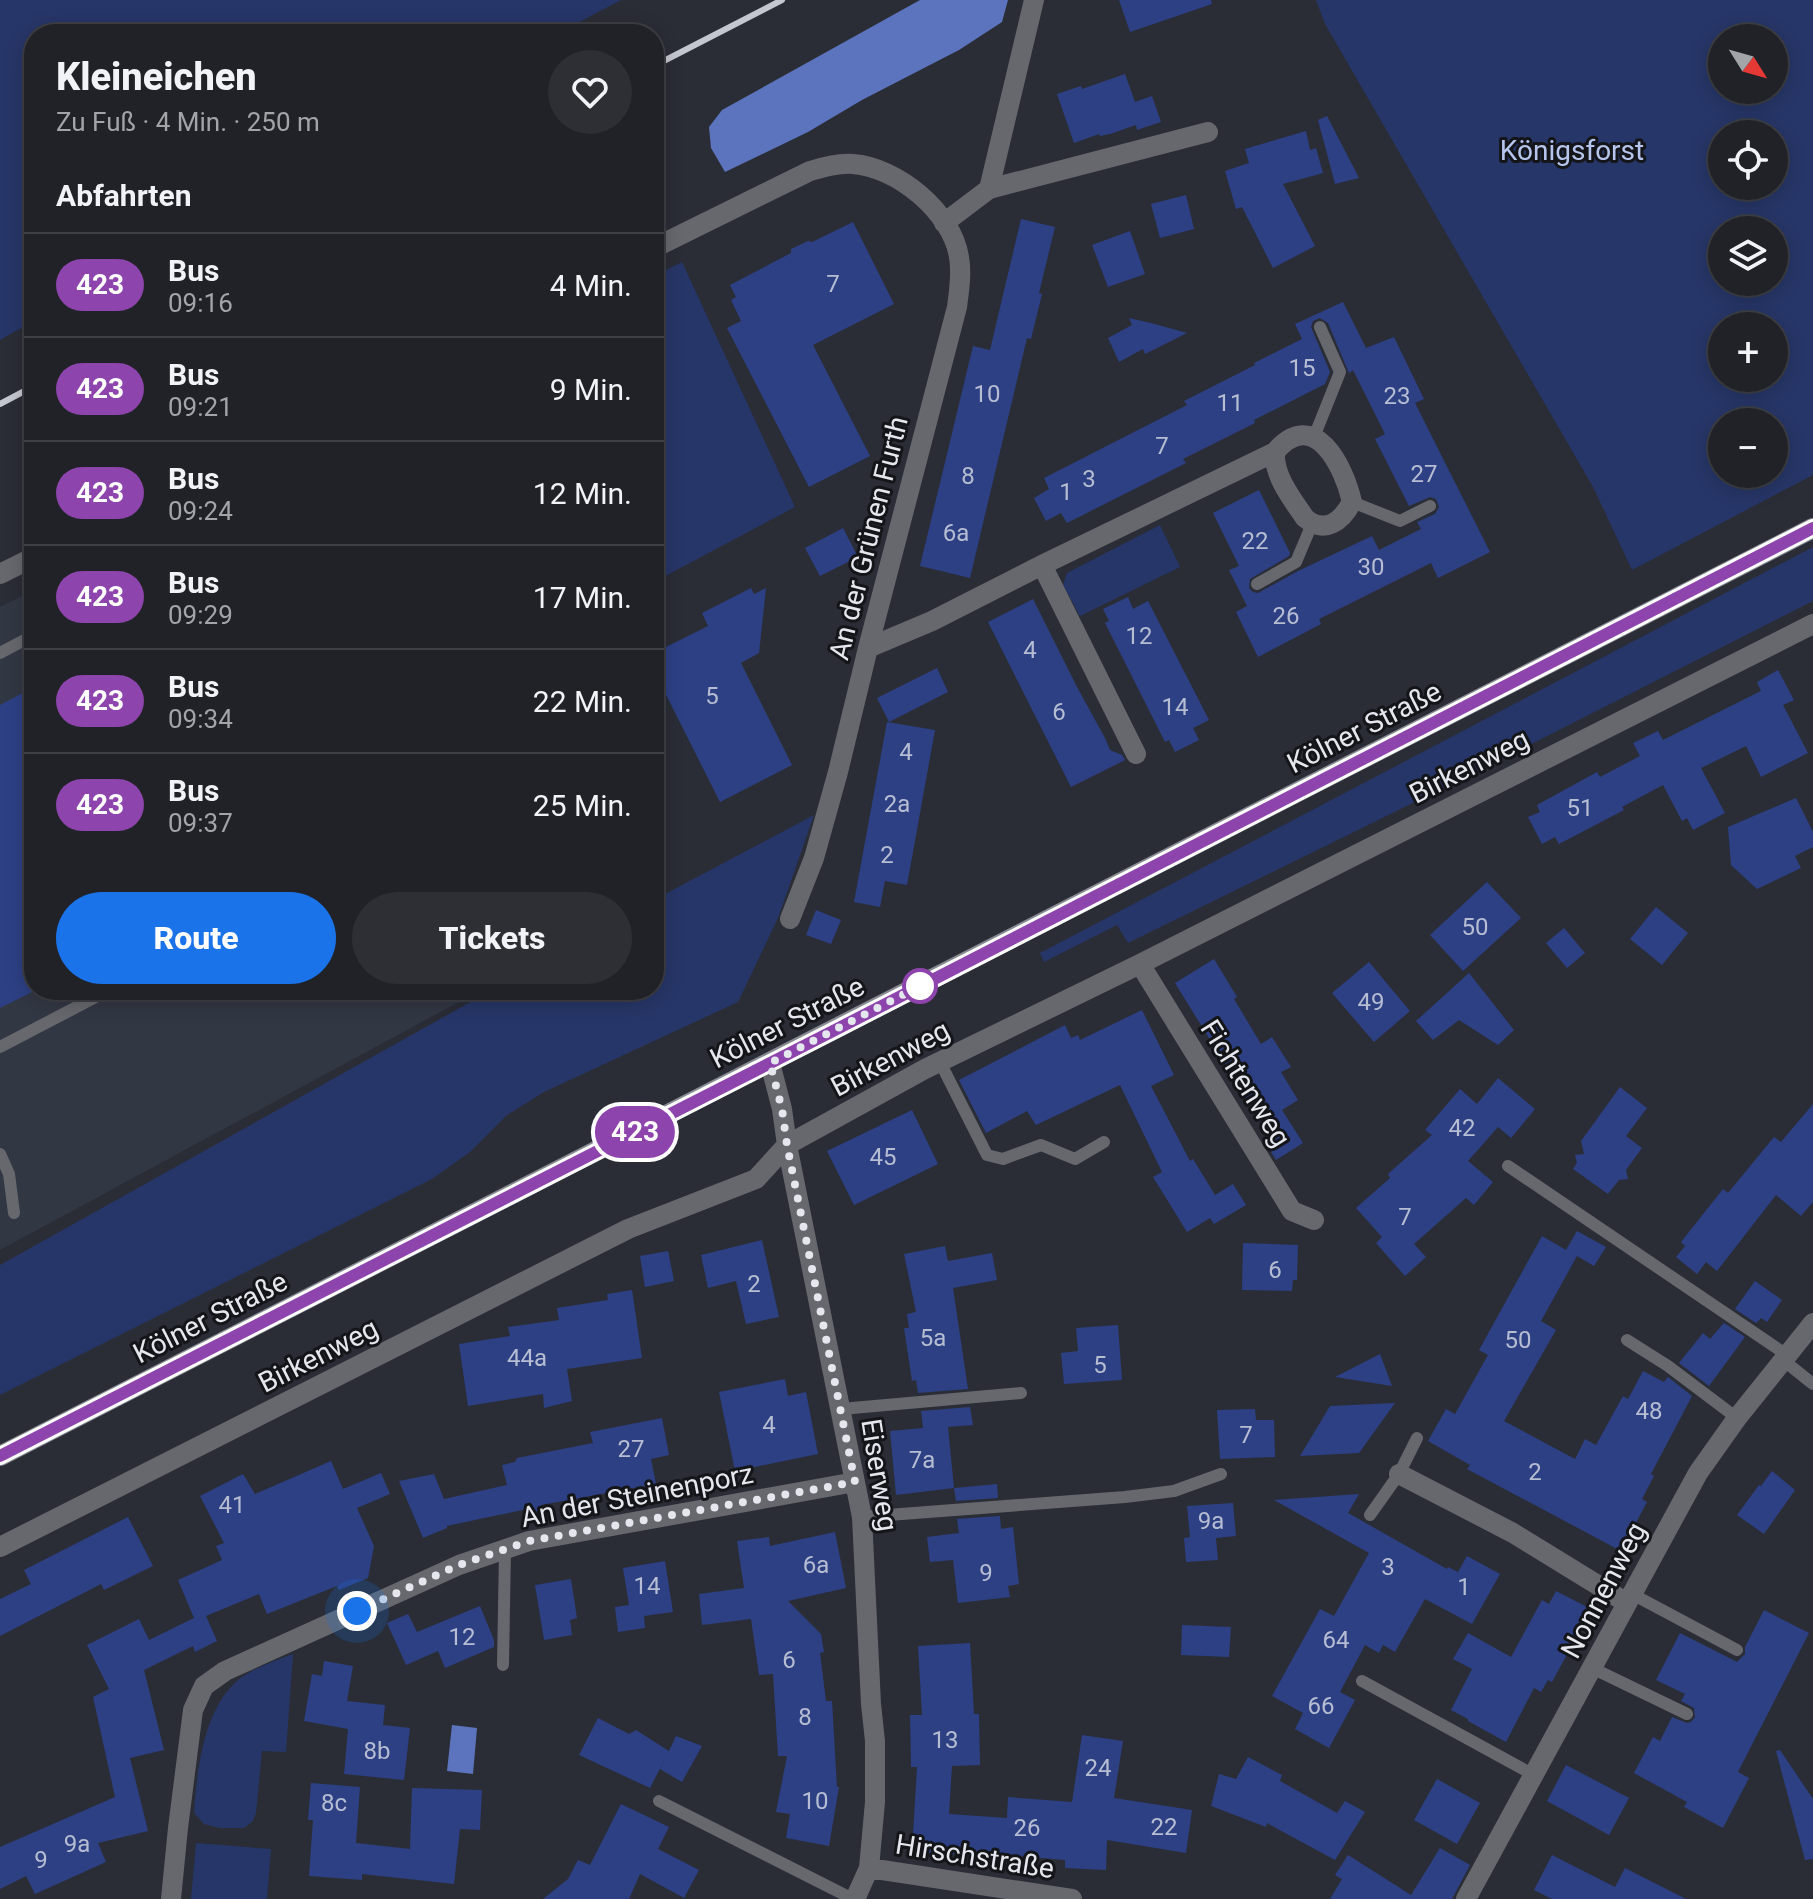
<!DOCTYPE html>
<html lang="de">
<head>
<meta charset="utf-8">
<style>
  :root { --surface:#202228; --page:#2d2f34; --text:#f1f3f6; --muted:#a2a4a8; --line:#3d3f45; --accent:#1a73e8 }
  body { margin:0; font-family:Roboto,sans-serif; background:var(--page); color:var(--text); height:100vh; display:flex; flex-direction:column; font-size:30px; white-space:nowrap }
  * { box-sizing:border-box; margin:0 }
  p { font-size:26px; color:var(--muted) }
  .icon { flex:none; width:44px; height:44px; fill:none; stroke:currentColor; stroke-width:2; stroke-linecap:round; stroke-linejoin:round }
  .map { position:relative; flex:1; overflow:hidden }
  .details { position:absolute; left:24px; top:24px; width:640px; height:976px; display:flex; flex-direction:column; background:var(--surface); border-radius:32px; box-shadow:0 4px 20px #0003,0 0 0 2px var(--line) }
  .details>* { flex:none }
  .badge { padding:0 16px; border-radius:26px; font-size:28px; line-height:52px }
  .needle { width:52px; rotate:127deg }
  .tools { position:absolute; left:1708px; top:24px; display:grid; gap:16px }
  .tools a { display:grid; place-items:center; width:80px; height:80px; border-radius:50%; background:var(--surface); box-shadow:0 4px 20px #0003,0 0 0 2px var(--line); font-size:40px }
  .you { position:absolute; width:40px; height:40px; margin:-20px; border:6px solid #fff; border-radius:50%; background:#1a73e8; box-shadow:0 0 0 12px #1a73e833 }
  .map>.badge { position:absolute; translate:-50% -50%; box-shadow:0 0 0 4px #fff }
  h2 { padding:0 32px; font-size:30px; line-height:72px }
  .round { display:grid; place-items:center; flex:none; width:84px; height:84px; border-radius:42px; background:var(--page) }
  .headline { display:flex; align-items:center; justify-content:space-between; height:136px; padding:0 32px }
  h1 { font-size:38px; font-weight:800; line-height:60px }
  .primary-button { display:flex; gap:16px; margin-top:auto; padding:16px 32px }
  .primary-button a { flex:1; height:92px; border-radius:48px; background:var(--accent); color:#fff; font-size:32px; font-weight:800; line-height:92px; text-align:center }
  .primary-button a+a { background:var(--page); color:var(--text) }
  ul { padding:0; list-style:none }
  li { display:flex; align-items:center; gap:24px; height:104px; padding:0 32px; border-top:2px solid var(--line) }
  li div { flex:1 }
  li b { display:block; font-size:30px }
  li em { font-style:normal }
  li .badge { min-width:88px; font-weight:700; text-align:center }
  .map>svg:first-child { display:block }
  .built { fill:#323744 }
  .green { fill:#273668; fill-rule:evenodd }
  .water { fill:#5c74bd }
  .building { fill:#2d4084 }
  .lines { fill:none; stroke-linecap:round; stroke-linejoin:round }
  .lane { stroke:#66686d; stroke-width:12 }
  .street { stroke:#66686d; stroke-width:20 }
  .secondary { stroke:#868990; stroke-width:20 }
  .rail { stroke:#c4c7ce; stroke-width:6 }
  .line-casing { stroke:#fff; stroke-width:18 }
  .line { stroke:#8e44ad; stroke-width:12 }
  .walk { stroke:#e4e7ed; stroke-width:8; stroke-dasharray:0 14.4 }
  .stop-dot { fill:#fff; stroke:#8e44ad; stroke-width:4 }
  .labels { text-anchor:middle; stroke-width:6; stroke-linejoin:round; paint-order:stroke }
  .number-label { font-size:24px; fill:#b6bdd3 }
  .park-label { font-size:28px; fill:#b6c5ed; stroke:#141519 }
  .street-label { font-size:28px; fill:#e4e7ed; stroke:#141519 }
</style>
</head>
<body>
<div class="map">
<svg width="1813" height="1899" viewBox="0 0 1813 1899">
  <rect width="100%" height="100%" fill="#2a2d36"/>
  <path class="built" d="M34,590V990H481L0,1250V607Z"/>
  <path class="green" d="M0,0H621L557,34H34V321L0,340Z
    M1316,0H1813V475L1632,570L1593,487L1325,24ZM1774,38V90H1722V38ZM1774,134V186H1722V134ZM1774,230V282H1722V230ZM1774,326V378H1722V326ZM1774,422V474H1722V422Z
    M682,262L795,507L654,582V276Z
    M1160,525L1180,567L1080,616L1063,585L1067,573Z
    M1813,547V601L1484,768L1128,943L1117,925L1044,962L1040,953Z
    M814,815L778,918L738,1002L544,1092L507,1115L470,1152L432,1179L0,1395V1265L492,990H654V900Z
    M293,1654L286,1752L262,1751L256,1813L253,1821L244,1828H219L204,1824L194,1813C197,1771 203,1710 238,1680C253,1668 275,1661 293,1654Z
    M196,1843L271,1849L267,1899H191Z"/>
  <path class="water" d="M920,0H1008L1002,22L959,50L862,100L808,132L725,172L711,148L709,127L722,110Z
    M452,1725L477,1728L473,1774L447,1771Z"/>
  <path class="building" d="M1119,0H1211L1212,4L1130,32Z
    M1125,74L1135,102L1152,96L1161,122L1137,130L1136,125L1110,134L1100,136L1099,134L1074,143L1057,94L1081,86L1082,89Z
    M1327,116L1359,178L1335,184L1318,120Z
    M1306,131L1310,150L1316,148L1323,173L1283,184L1315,246L1273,268L1242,207L1236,209L1225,171L1249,163L1245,149Z
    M1186,195L1194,229L1160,238L1151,204Z
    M1021,219L1055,227L1039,293L1042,294L1031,339L1027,338L970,578L920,566L973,346L990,350Z
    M853,222L894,304L813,345L870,456L809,487L727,328L741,321L731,300L736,297L730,285L791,253V249L808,241L812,242Z
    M1130,231L1145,274L1108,287L1092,245Z
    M1343,302L1366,348L1394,337L1424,399L1415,403L1490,552L1438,578L1431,563L1319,619L1321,624L1258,657L1236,612L1247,606L1229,570L1239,566L1213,513L1259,490L1290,553L1289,556L1250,579L1249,588L1253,592L1258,593L1298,571L1372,536L1379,550L1421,529L1417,522L1435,514L1439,507L1436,499L1430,497L1409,506L1375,439L1385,434L1353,370L1349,373L1328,323L1320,318L1313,321L1311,327L1330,372L1325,384L1254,420L1255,423L1183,459L1186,463L1067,523L1061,513L1046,521L1034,498L1049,489L1044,478L1187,405L1184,401L1255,365L1254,363L1302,339L1295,324Z
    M1129,318L1151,323L1187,333L1145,354L1143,349L1119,362L1108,338L1132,325Z
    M843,528L858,557L820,576L805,548Z
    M751,588L754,594L766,588L759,653L741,663L792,765L720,802L654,671V653L708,626L702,613Z
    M1128,597L1133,609L1148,601L1209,720L1193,728L1199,740L1175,752L1169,740L1165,742L1105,623L1109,621L1103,609Z
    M1033,599L1077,687L1105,738L1110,750L1122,755L1125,760L1071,787L988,622Z
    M937,668L948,692L889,722L877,698Z
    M1778,670L1794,700L1783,705L1808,753L1761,777L1746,746L1701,768L1725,813L1693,830L1687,818L1682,821L1663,785L1622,807L1624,810L1559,844L1555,837L1542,844L1528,817L1540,812L1537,805L1597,772L1600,777L1640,756L1633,743L1658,731L1663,740L1761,691L1757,682Z
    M34,687V991L0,1008V705Z
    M887,722L935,730L907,885L885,881L880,907L854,902Z
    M1796,798L1813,832V847L1795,856L1801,868L1757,889L1731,865L1728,827Z
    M1487,882L1521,918L1463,971L1430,935Z
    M1656,907L1688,933L1662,965L1630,939Z
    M816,910L841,920L831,944L806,935Z
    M1564,928L1585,953L1567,968L1546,943Z
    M1214,959L1237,997L1234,999L1261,1044L1272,1037L1291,1067L1281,1072L1298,1100L1282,1110L1303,1143L1276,1160L1263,1139L1269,1135L1175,983Z
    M1369,962L1410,1011L1374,1042L1332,993Z
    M1469,973L1514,1030L1498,1045L1459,1020L1433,1040L1416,1021Z
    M1142,1010L1174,1075L1151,1086L1190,1161L1193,1159L1215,1195L1233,1184L1246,1205L1214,1224L1210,1218L1187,1232L1153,1177L1162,1172L1120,1085L1036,1125L1027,1111L986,1133L959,1080L1065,1025L1071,1038L1078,1035L1080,1040Z
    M1498,1078L1535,1109L1511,1138L1498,1127L1468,1161L1493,1182L1474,1205L1466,1198L1414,1244L1426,1257L1405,1276L1376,1243L1382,1237L1356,1208L1390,1178L1388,1174L1432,1135L1425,1130L1460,1089L1477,1104Z
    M1620,1087L1647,1108L1626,1136L1642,1148L1626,1170L1628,1179L1619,1180L1608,1194L1573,1169L1577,1163L1575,1155L1584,1154L1581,1141Z
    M1813,1104V1202L1801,1216L1776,1195L1717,1271L1706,1262L1697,1274L1676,1257L1685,1246L1681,1242L1723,1189L1728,1193L1774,1137L1781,1142Z
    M912,1110L938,1164L854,1205L827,1151Z
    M1577,1231L1606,1247L1594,1266L1577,1256L1541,1321L1556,1330L1504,1421L1575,1459L1585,1439L1596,1445L1623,1396L1628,1399L1643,1371L1664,1382L1668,1377L1692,1396L1651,1474L1654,1476L1642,1499L1647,1502L1621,1551L1467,1469L1470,1465L1428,1441L1446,1409L1455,1414L1488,1355L1479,1350L1542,1236L1566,1250Z
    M762,1240L779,1317L746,1324L736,1281L708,1288L701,1255Z
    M1243,1243L1298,1245L1297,1280H1293L1292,1291L1242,1290Z
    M945,1246L948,1261L992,1253L997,1280L953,1288L968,1389L918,1393L916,1380L912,1381L904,1328H909L907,1314L916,1312L904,1254Z
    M668,1251L674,1281L645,1287L640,1256Z
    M1755,1281L1782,1300L1767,1322L1761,1318L1756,1323L1735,1309Z
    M632,1290L642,1358L567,1369L572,1401L544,1408L543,1394L468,1406L459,1344L510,1336L508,1327L559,1320L557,1308L608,1300L607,1294Z
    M1724,1323L1745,1337L1709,1386L1679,1363L1703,1333L1710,1339Z
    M1118,1325L1122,1380L1064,1384L1061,1353L1078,1351L1076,1328Z
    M1380,1354L1392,1386L1335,1377Z
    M785,1379L788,1396L806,1392L818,1454L735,1471L719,1392Z
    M1395,1403L1359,1453L1300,1456L1330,1406Z
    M970,1407L973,1425L948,1427L954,1488L896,1495L890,1431L923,1428L921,1411Z
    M1255,1409L1256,1420H1274L1275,1457L1220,1459L1217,1410Z
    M662,1418L669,1455L651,1459L656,1484L541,1505L535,1514L528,1509L484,1518L447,1526V1528L423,1538L399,1481L434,1474L444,1499L507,1485L502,1465L515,1462L517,1458L593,1443L590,1432Z
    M331,1461L343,1489L381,1473L390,1494L357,1508L374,1546L368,1578L339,1590L337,1586L267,1614L259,1594L206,1616L217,1641L195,1652L193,1646L144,1670L164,1750L130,1758L148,1831L98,1843L106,1862L35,1894L26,1876L0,1889V1847L115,1797L93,1697L109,1689L87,1645L139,1619L149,1640L194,1618L178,1580L222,1560L216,1546L224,1543L200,1496L243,1474L255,1494Z
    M1772,1471L1795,1490L1764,1534L1737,1515L1759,1485L1761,1486Z
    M997,1484L998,1498L956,1501L954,1488Z
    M1359,1494L1348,1513L1447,1569L1448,1567L1458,1572L1467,1556L1500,1574L1472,1624L1425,1599L1395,1652L1383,1645L1379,1653L1365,1645L1340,1692L1355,1700L1329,1748L1295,1729L1303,1713L1272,1696L1320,1609L1334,1616L1369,1553L1274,1500Z
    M1233,1503L1236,1536L1216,1538L1218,1560L1186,1562L1184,1538L1190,1537L1187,1506Z
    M1000,1516L1001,1529L1013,1527L1019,1584L1008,1586L1010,1597L958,1603L953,1560L930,1562L927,1537L959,1533L957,1519Z
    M128,1517L153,1566L104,1590L101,1584L0,1636V1599L31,1584L24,1570Z
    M835,1532L846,1588L788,1601L821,1634L824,1652L820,1653L826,1701H832L837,1787H839L829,1846L786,1838L790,1814L776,1812L787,1756H778L773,1674L759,1675L751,1619L702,1625L699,1594L744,1588L737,1541L769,1537L770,1546Z
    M665,1561L673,1612L644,1616L645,1628L618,1632L615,1607L629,1605L623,1568Z
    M571,1579L577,1618L570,1620L572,1635L544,1640L535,1585Z
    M1556,1591L1587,1607L1580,1621L1584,1623L1552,1682L1548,1680L1541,1692L1534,1688L1506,1742L1468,1721V1719L1451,1710L1472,1669L1453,1659L1468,1633L1511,1657L1542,1600L1549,1604Z
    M480,1606L494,1640V1647L445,1668L438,1651L406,1665L387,1623L408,1614L417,1632Z
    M1764,1610L1809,1633L1738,1772L1749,1778L1723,1828L1684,1807L1687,1802L1634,1773L1653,1737L1660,1741L1672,1717L1687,1723L1691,1722L1695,1717L1694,1708L1681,1701L1685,1694L1656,1680L1680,1633L1737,1662L1745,1654V1647Z
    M1182,1625L1231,1627L1229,1657L1181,1655Z
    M970,1643L974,1714H979L980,1765L952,1766L949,1814L1007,1818L1008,1797L1072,1802L1082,1735L1123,1741L1114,1798L1192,1810L1186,1853L1107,1840L1106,1870L1065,1868V1860L980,1853L979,1856L912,1852L917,1767H911L910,1715H922L918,1646Z
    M324,1661L353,1666L347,1701L385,1705L383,1725L410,1728L404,1780L344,1774L348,1729L304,1721L312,1674L322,1676Z
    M598,1718L629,1734L636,1730L669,1751L676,1736L702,1746L682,1782L660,1769L667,1755L650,1788L579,1755Z
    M1780,1750L1813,1799V1859L1805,1860L1776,1751Z
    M1248,1757L1282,1775L1280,1781L1337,1813L1345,1801L1365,1812L1335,1860L1267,1823L1266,1827L1211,1806L1219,1774L1236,1779Z
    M1566,1765L1629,1798L1609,1835L1547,1801Z
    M1437,1779L1480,1803L1457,1844L1414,1820Z
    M311,1783L360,1787L356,1843L410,1849L412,1788L482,1790L480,1830L460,1829L454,1884L362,1874V1880L309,1876L313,1820H308Z
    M621,1804L669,1827L658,1849L699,1870L684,1898L640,1874L629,1899H543L568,1879L578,1860L590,1865Z
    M1440,1848L1470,1865L1452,1899H1330L1342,1879L1335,1875L1348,1855L1411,1895Z
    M1552,1855L1615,1887L1625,1868L1686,1899H1552L1534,1890Z"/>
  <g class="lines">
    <path class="lane" d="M1314,437L1340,372L1320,327
      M1352,502L1400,521L1430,506
      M1257,584L1296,562L1312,524
      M0,653L34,635
      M0,1047L109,990
      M940,1062L987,1155L1003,1159L1041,1145L1075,1159L1104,1142
      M0,1154L9,1174L14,1213
      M1508,1166L1787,1355
      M1627,1340L1668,1366L1737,1418
      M1783,1360L1813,1384
      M841,1409L1021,1393
      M1370,1515L1399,1474L1417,1438
      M862,1517L1125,1497L1174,1491L1221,1474
      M1632,1594L1737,1650
      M503,1665L505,1549
      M1592,1668L1687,1714
      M1362,1681L1534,1775
      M659,1801L853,1899"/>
    <path class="street" d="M989,189L1208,132
      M944,223L989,189L1034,0
      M654,248L810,171C824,167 838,163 853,164C897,167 952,212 959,257C962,274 959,291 957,307L868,648L838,772L814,858L790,919
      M1042,565L1136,754
      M0,574L34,557
      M868,648L932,621L1042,565L1275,452C1314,406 1344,466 1352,502C1342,521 1325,535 1305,518C1292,499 1273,475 1275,452
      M1140,964L1292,1211L1314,1220
      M770,1063L782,1109L787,1145L862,1517L871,1704L875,1741V1802L869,1868L855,1899
      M1399,1474L1513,1533L1627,1603
      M0,1547L628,1229L756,1179L787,1145L925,1069L1140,964L1813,624
      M869,1868L1072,1899
      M171,1899L178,1828L193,1710L204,1686L225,1671L459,1565L529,1541L855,1482
      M1466,1899L1698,1473L1737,1418L1813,1323"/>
    <path class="secondary" d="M0,1456L1813,528"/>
    <path class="rail" d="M654,66L782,0
      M0,404L34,386"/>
  </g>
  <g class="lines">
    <g class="line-casing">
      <path id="line" d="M0,1456L835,1030L1813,528"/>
    </g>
    <use href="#line" class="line"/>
    <path class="walk" d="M357,1611L459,1565L529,1541L855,1482L787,1145L782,1109L770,1063L926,983L920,986"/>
  </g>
  <circle class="stop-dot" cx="920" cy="986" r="16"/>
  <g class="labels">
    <g class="number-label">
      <text x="833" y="292">7</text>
      <text x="1302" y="376">15</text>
      <text x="987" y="402">10</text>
      <text x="1397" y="404">23</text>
      <text x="1230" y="411">11</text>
      <text x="1162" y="454">7</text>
      <text x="1424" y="482">27</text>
      <text x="968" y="484">8</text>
      <text x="1089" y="487">3</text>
      <text x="1066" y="500">1</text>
      <text x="956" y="541">6a</text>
      <text x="1255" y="549">22</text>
      <text x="1371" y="575">30</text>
      <text x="1286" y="624">26</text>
      <text x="1139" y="644">12</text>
      <text x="1030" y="658">4</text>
      <text x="712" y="704">5</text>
      <text x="1175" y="715">14</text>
      <text x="1059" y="720">6</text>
      <text x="906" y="760">4</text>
      <text x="897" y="812">2a</text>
      <text x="1580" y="816">51</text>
      <text x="887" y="863">2</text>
      <text x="1475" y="935">50</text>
      <text x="1371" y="1010">49</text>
      <text x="1462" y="1136">42</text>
      <text x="883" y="1165">45</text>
      <text x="1405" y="1225">7</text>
      <text x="1275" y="1278">6</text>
      <text x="754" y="1292">2</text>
      <text x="933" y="1346">5a</text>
      <text x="1518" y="1348">50</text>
      <text x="527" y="1366">44a</text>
      <text x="1100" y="1373">5</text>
      <text x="1649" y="1419">48</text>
      <text x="769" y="1433">4</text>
      <text x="1246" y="1443">7</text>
      <text x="631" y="1457">27</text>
      <text x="922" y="1468">7a</text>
      <text x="1535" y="1480">2</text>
      <text x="232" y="1513">41</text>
      <text x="1211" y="1529">9a</text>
      <text x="816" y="1573">6a</text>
      <text x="1388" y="1575">3</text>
      <text x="986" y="1581">9</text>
      <text x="647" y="1594">14</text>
      <text x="1464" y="1595">1</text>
      <text x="462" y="1645">12</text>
      <text x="1336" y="1648">64</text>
      <text x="789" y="1668">6</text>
      <text x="1321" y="1714">66</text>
      <text x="805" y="1725">8</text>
      <text x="945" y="1748">13</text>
      <text x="377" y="1759">8b</text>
      <text x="1098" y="1776">24</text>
      <text x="815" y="1809">10</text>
      <text x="334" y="1811">8c</text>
      <text x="1164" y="1835">22</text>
      <text x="1027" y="1836">26</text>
      <text x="77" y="1852">9a</text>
      <text x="41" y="1868">9</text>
    </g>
    <g class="park-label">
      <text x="1572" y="160">Königsforst</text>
    </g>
    <g class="street-label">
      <text transform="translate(868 538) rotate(-76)" y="10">An der Grünen Furth</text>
      <text transform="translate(1364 727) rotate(-27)" y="10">Kölner Straße</text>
      <text transform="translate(1469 766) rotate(-27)" y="10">Birkenweg</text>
      <text transform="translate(787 1022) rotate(-27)" y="10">Kölner Straße</text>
      <text transform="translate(890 1058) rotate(-28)" y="10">Birkenweg</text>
      <text transform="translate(1246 1083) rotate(58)" y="10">Fichtenweg</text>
      <text transform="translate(210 1317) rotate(-27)" y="10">Kölner Straße</text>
      <text transform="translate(318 1355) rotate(-27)" y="10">Birkenweg</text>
      <text transform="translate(880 1475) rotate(81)" y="10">Eiserweg</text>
      <text transform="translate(637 1495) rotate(-11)" y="10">An der Steinenporz</text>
      <text transform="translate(1603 1590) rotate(-62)" y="10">Nonnenweg</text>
      <text transform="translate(975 1856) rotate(9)" y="10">Hirschstraße</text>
    </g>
  </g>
</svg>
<div class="tools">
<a><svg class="needle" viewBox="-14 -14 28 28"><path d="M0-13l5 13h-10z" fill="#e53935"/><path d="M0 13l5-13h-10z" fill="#a2a4a8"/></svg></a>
<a><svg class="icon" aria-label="locate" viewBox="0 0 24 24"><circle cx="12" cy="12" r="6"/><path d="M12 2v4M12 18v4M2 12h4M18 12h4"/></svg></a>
<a><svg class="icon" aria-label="layers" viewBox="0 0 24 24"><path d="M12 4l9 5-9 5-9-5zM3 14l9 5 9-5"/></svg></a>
<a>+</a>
<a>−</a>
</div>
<div class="you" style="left:357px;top:1611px"></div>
<b class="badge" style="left:635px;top:1132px;background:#8e44ad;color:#fff">423</b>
<section class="details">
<div class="headline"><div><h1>Kleineichen</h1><p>Zu Fuß · 4 Min. · 250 m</p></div><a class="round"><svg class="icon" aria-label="heart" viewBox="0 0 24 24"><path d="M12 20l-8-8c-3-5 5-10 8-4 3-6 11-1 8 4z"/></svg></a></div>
<h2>Abfahrten</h2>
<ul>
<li><span class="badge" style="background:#8e44ad;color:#fff">423</span><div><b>Bus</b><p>09:16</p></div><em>4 Min.</em></li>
<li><span class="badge" style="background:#8e44ad;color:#fff">423</span><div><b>Bus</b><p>09:21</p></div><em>9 Min.</em></li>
<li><span class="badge" style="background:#8e44ad;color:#fff">423</span><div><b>Bus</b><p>09:24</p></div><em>12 Min.</em></li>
<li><span class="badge" style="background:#8e44ad;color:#fff">423</span><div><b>Bus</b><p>09:29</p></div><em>17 Min.</em></li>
<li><span class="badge" style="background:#8e44ad;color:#fff">423</span><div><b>Bus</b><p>09:34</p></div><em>22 Min.</em></li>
<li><span class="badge" style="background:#8e44ad;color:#fff">423</span><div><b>Bus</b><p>09:37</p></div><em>25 Min.</em></li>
</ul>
<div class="primary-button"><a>Route</a><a>Tickets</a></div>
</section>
</div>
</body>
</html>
